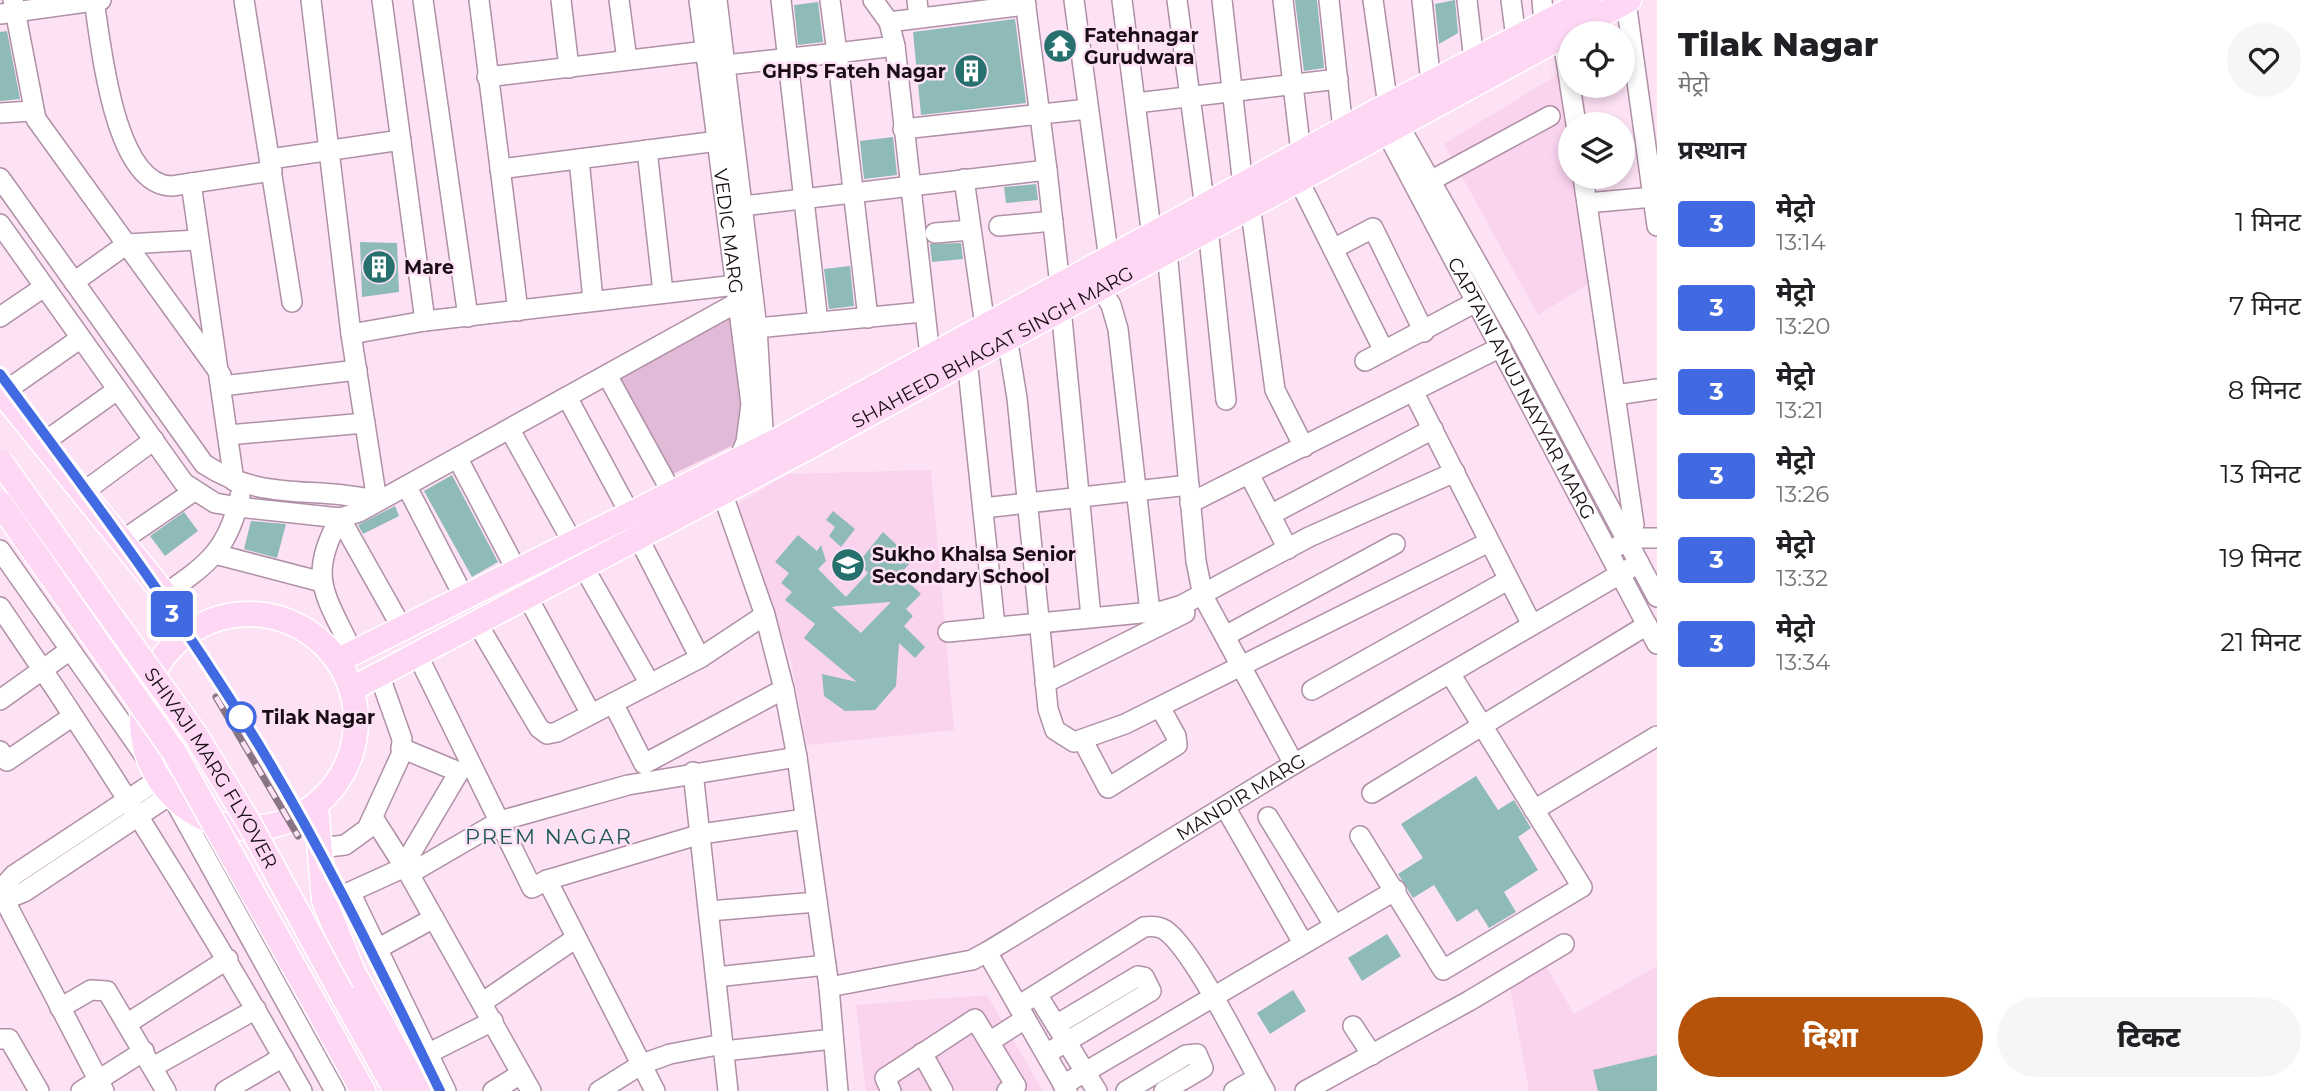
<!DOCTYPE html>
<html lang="hi">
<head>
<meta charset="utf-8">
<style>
  :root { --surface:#fff; --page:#f6f6f6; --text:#202124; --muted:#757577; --accent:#b45309 }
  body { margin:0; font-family:Montserrat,"Noto Sans Devanagari",sans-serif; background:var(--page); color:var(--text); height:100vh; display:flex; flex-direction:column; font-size:26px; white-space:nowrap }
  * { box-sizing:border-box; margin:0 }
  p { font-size:23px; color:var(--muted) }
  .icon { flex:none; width:38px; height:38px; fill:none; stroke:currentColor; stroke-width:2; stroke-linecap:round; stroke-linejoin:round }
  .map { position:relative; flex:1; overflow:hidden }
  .side { display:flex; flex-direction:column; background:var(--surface); width:665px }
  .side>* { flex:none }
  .badge { padding:0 14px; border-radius:5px; font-size:24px; line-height:46px }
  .buttons { position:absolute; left:1558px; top:21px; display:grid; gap:14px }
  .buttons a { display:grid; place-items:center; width:77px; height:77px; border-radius:50%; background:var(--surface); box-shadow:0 4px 10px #0003; font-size:35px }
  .map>.badge { position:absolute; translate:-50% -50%; box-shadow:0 0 0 4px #fff }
  h2 { padding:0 21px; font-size:26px; line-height:63px }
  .round { display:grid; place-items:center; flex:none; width:74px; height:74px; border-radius:37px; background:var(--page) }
  .headline { display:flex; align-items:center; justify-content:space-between; height:119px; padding:0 21px }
  h1 { font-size:33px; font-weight:800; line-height:52px }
  .primary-button { display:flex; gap:14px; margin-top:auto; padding:14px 21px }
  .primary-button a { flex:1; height:80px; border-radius:42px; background:var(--accent); color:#fff; font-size:28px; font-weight:800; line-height:80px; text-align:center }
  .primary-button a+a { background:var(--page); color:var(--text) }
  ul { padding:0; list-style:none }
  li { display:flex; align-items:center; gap:21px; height:84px; padding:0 21px }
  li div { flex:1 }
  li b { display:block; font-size:26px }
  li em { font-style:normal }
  li .badge { min-width:77px; font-weight:700; text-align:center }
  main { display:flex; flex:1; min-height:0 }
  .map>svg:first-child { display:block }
  .built { fill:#fad3ef }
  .green { fill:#e0bad6 }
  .building { fill:#8ebab8; fill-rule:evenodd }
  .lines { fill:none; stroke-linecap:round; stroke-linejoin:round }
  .minor-casing { stroke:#af90a6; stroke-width:22 }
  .major-casing { stroke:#fff; stroke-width:27 }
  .minor { stroke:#fff; stroke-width:19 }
  .major { stroke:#fdd7f3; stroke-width:24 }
  .rail-casing { stroke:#887583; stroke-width:7 }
  .rail { stroke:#fde2f5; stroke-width:4.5; stroke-dasharray:13; stroke-linecap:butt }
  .major-bridge-casing { stroke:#fff; stroke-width:27; stroke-linecap:butt }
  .major-bridge { stroke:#fdd7f3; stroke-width:24 }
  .line-casing { stroke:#fff; stroke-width:16 }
  .line { stroke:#4169e1; stroke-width:10 }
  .stop-dot { fill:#fff; stroke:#4169e1; stroke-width:3.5 }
  .labels { text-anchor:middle; stroke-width:5; stroke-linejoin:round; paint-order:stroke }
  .poi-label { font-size:19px; font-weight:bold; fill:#190e16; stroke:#fde2f5; text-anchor:start }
  .street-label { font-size:19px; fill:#190e16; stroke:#fde2f5 }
  .stop-label { font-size:19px; font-weight:bold; fill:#190e16; stroke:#fde2f5; text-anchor:start }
  .neighbourhood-label { font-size:21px; letter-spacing:2px; fill:#1c5755; stroke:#fde2f5 }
</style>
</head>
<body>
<main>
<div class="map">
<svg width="1657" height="1091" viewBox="0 0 1657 1091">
  <rect width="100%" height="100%" fill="#fde2f5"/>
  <path class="built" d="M1570,67V86H1583L1587,124H1570V177H1592L1601,276L1538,315L1444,144Z
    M931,470L954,730L807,745L791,661L736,505L788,474Z
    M1546,966L1574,1014L1657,966V1091H1529L1510,987Z
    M987,995L1043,1091H866L856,1005Z"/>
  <path class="green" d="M741,304L750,437L671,475L620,380Z"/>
  <path class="building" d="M1295,0H1317L1324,68L1304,71Z
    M1455,0L1458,33L1439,44L1435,4Z
    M818,2L823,42L798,45L794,5Z
    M1015,19L1026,103L921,115L913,32Z
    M7,31L20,99L0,101V32Z
    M893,137L897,175L864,179L860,141Z
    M1036,184L1038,200L1006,203L1004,187Z
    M360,242L397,243L399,292L362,297Z
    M961,243L963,259L932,262L930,244Z
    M850,266L854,306L829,309L824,269Z
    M452,475L498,562L472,577L424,491Z
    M395,506L399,516L363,534L358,525Z
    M833,511L855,529L841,547L829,536L835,527L826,520Z
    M184,512L198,531L165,556L150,536Z
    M251,521L286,524L277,558L244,549Z
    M883,532L913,560L900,574L921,594L906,609L913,616L904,626L925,647L915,658L899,643L896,686L875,710L845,711L824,696L822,674L857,682L804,638L815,624L785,600L792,592L781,583L789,573L775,562L798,535L817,551L821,545L826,561L818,569L846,597L868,573L858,563ZM891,602L861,633L832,607L838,606Z
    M1476,776L1498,810L1514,800L1531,828L1518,837L1538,870L1504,892L1516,912L1489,928L1477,909L1457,922L1434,885L1413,898L1398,874L1423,858L1401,824Z
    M1387,934L1401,956L1362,981L1348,958Z
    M1293,990L1306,1011L1270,1034L1257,1013Z
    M1657,1055V1091H1598L1593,1070Z"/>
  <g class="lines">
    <g class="minor-casing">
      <g id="minor">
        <path d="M13,0L36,119L221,375"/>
        <path d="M94,0C101,45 114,186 172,186L272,171"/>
        <path d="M244,0L292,302"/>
        <path d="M311,0L351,334L377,501"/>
        <path d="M382,0L425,321"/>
        <path d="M423,0L468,317"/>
        <path d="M479,0L518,311"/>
        <path d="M561,0L569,68"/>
        <path d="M619,0L627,60"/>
        <path id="s1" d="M699,0L751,404L746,442L738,460"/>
        <path d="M717,0L757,328L764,447"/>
        <path d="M781,0L818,322"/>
        <path d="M873,0L889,22L895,46L930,356"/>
        <path d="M917,0L919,18"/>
        <path d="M1074,0L1109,260"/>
        <path d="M1122,0L1152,237"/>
        <path d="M1177,0L1205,208"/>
        <path d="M1222,0L1243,186"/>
        <path d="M1283,0L1301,153"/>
        <path d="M1329,0L1343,130"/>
        <path d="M1373,0L1388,106L1519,337L1657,597"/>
        <path d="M1422,0L1431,84"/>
        <path d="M1467,0L1474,61"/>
        <path d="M1511,0L1516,38"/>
        <path d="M1542,0L1544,24"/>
        <path d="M1626,2L1657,226"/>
        <path d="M0,14L101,0"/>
        <path d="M889,22L1026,5"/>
        <path d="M1562,35L1570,85"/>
        <path d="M716,66L837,53L830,0"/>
        <path d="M487,77L706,51"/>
        <path d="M1570,86L1576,124"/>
        <path d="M1136,103L1338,79"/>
        <path d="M0,113L32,111"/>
        <path id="s2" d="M1381,122L1657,644"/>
        <path d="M903,129L1088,109"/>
        <path d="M647,150L663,292"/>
        <path d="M270,159L401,140"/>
        <path d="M579,159L593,300"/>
        <path d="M500,169L718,141"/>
        <path d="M1047,170L1060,286"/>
        <path d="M1583,177L1634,525"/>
        <path d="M0,178L204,464C263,503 314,485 377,501"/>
        <path d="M964,179L985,326"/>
        <path d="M1298,179L1384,351"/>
        <path d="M1432,180L1550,116"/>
        <path d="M191,183L234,481"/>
        <path d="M1587,203L1653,197"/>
        <path d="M1250,204L1275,390L1304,447"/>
        <path d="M726,208L1047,170L1025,0"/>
        <path d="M0,224L184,483L215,503L238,507L340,518L359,512L738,302L753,297"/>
        <path d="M999,226L1053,221"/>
        <path d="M1208,228L1226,400"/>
        <path d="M935,233L971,230"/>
        <path d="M1333,249L1373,228L1424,332"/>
        <path d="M1167,251L1196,561L1203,596L1294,764"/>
        <path d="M74,282L127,244L197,240"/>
        <path d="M1100,287L1111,305L1118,329L1150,612"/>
        <path d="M1061,308L1091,617"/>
        <path d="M0,317L44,287"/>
        <path d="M868,318L837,53L895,46"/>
        <path d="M747,329L923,312"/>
        <path d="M351,334L425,321L736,285"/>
        <path d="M1007,337L1017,398L1048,709L1055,730L1074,742L1125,724L1489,542"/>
        <path d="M967,359L995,626"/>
        <path d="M1365,361L1476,302"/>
        <path d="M607,375L672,493"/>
        <path d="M14,385L81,338"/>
        <path d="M222,386L357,370"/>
        <path d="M1414,393L1532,625"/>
        <path d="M1616,395L1657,389"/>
        <path d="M567,397L630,514"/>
        <path d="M510,430L573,543"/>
        <path d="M54,435L117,390"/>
        <path d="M228,435L365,423"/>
        <path d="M458,459L517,571"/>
        <path d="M1249,474L1288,549"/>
        <path d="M93,485L154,440"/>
        <path d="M407,487L464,597"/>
        <path d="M722,492L765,615L784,689L797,757L829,987L838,1091"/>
        <path d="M1190,503L1501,347"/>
        <path d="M983,508L1189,485"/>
        <path d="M1270,515L1433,429"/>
        <path d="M340,518C306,578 326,595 353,653"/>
        <path d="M340,518L402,628"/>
        <path d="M133,533L194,491"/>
        <path d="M638,537L700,658"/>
        <path d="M1618,546L1634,538H1657"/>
        <path d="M0,550L152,766"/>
        <path d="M215,554L322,582"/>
        <path d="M583,566L650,684"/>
        <path d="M165,594C208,564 228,550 240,496"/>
        <path d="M527,596L591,714"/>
        <path d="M0,607C108,764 209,925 302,1091"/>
        <path d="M477,623L539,728L547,734L557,732L700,658L765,615"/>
        <path d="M948,632L1162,611L1182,605L1309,537L1455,472"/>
        <path d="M1225,636L1395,544"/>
        <path d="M417,654L532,888L547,880L701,834L805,819"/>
        <path d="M1045,683L1185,613"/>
        <path d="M1312,690L1508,580"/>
        <path d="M0,700L70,650"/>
        <path d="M613,703L644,764L784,689"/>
        <path d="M1083,741L1108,788L1177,745L1176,736L1160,707"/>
        <path d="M401,748L459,772L404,865"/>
        <path d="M0,751L7,761L73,716"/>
        <path d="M693,772L728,1091"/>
        <path d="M1372,793L1647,625"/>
        <path d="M174,800L335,1091"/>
        <path d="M1225,807L1303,943"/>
        <path d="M1534,810L1657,736"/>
        <path d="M1268,817L1334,925"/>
        <path d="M374,819L409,874L531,1091"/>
        <path d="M1360,836L1443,970L1582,887L1451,675"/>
        <path d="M319,848L345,845L367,829L401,755L402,739L379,674"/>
        <path d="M405,867L350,892L446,1091"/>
        <path d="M409,874L500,821L628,785L797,757"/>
        <path d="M547,880L655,1091"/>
        <path d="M3,887L14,875L159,779"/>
        <path d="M9,898L24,892L170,795"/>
        <path d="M6,903L104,1091"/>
        <path d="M709,911L817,902"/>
        <path d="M377,949L434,918"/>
        <path d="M987,952L1067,1091"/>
        <path d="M716,977L826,965"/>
        <path id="s3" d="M829,987L972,960L987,952L1294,764L1639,563"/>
        <path d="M1038,996L1097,1091"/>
        <path d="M483,1002L576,938"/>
        <path d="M1018,1006L1144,927C1151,926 1159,926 1165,930C1194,950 1245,1056 1265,1091"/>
        <path d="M60,1008L91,990L107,991L166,1091"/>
        <path d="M128,1023L228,959"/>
        <path d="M1353,1026L1372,1055"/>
        <path d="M0,1039H9L39,1091"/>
        <path d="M989,1042L1025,1019"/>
        <path d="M724,1051L833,1039"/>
        <path d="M922,1053L943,1091"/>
        <path d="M427,1054L493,1021"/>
        <path d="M1046,1054L1151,991L1144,977L1138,976L1056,1025"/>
        <path d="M153,1067L256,1009"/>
        <path d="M1063,1085L1396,890"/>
        <path d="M81,1091L144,1051"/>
        <path d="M225,1091L283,1057"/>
        <path d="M493,1091L521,1074"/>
        <path d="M599,1091L642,1064L670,1054L723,1044"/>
        <path d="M891,1091L885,1078L975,1019L1016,1086L1007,1091"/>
        <path d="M1126,1091L1186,1055L1197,1054L1203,1068L1164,1091"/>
        <path d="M1234,1091L1257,1078"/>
        <path d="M1305,1091L1469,1001L1564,944"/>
      </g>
    </g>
    <g class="major-casing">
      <g id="major">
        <path d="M0,390L192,628"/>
        <circle cx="249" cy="721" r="107"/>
        <path d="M339,660L780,439L1375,112L1589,0"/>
        <path id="s4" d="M352,689L805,449L1629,0"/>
        <path d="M316,806L324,900L353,972L419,1091"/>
        <path d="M342,994L396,1091"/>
        <path d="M317,1008L363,1091"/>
      </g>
    </g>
    <use href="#minor" class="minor"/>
    <use href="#major" class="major"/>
    <g class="rail-casing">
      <path id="rail" d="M0,374C84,487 169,601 244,721C318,840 379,966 440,1091
        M216,697L298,836"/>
    </g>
    <use href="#rail" class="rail"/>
    <g class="major-bridge-casing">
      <g id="major-bridge">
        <path id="s5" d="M0,461L195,734L249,823L342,994"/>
        <path d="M0,503L174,752L317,1008"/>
      </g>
    </g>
    <use href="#major-bridge" class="major-bridge"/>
  </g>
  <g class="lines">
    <g class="line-casing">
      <path id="line" d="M0,374C84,487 169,601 244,721C318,839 379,966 440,1091"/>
    </g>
    <use href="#line" class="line"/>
  </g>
  <defs>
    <g id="temple-disc" transform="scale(1.75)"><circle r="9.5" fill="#26706e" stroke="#fde2f5"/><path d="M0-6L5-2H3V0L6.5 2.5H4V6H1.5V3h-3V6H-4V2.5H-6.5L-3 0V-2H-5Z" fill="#fff"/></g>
    <g id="building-disc" transform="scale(1.75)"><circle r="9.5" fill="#26706e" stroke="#fde2f5"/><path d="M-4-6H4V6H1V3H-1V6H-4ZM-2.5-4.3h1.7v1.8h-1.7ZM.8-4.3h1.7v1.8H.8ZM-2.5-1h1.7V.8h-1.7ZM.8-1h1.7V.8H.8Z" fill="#fff"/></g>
    <g id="school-disc" transform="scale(1.75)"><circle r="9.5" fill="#26706e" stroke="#fde2f5"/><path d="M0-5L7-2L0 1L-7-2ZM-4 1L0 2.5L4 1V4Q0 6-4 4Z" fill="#fff"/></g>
  </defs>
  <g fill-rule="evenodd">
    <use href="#temple-disc" x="1060" y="46"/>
    <use href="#building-disc" x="971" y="71"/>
    <use href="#building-disc" x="379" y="267"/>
    <use href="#school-disc" x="848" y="565"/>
  </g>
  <circle class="stop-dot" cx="241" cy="717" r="14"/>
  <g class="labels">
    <g class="poi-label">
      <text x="1084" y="42">Fatehnagar<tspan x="1084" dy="22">Gurudwara</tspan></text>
      <text x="946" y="78" text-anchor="end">GHPS Fateh Nagar</text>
      <text x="404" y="274">Mare</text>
      <text x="872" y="561">Sukho Khalsa Senior<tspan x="872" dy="22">Secondary School</tspan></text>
    </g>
    <g class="street-label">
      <text dy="7" stroke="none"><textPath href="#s1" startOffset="233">VEDIC MARG</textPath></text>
      <text dy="7" stroke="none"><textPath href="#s4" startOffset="726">SHAHEED BHAGAT SINGH MARG</textPath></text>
      <text dy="7" stroke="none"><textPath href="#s2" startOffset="301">CAPTAIN ANUJ NAYYAR MARG</textPath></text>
      <text dy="7" stroke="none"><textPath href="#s5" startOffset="373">SHIVAJI MARG FLYOVER</textPath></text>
      <text dy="7" stroke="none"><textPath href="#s3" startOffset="460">MANDIR MARG</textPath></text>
    </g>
    <g class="stop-label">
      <text x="262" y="724">Tilak Nagar</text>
    </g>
    <g class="neighbourhood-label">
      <text x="549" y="844">PREM NAGAR</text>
    </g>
  </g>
</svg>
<div class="buttons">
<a><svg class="icon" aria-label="locate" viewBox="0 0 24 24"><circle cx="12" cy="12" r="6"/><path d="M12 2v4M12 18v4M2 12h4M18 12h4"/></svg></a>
<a><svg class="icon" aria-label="layers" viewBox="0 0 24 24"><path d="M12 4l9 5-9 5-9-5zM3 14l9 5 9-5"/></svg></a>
</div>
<b class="badge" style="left:172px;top:614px;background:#4169e1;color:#fff">3</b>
</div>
<section class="side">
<div class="headline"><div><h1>Tilak Nagar</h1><p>मेट्रो</p></div><a class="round"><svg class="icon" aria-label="heart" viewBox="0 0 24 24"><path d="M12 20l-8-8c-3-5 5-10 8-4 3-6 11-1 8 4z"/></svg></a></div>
<h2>प्रस्थान</h2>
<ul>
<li><span class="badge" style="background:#4169e1;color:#fff">3</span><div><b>मेट्रो</b><p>13:14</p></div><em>1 मिनट</em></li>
<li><span class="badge" style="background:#4169e1;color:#fff">3</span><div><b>मेट्रो</b><p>13:20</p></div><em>7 मिनट</em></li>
<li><span class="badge" style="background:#4169e1;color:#fff">3</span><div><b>मेट्रो</b><p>13:21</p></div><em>8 मिनट</em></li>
<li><span class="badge" style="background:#4169e1;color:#fff">3</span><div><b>मेट्रो</b><p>13:26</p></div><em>13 मिनट</em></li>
<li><span class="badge" style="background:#4169e1;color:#fff">3</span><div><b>मेट्रो</b><p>13:32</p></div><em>19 मिनट</em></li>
<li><span class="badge" style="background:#4169e1;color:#fff">3</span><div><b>मेट्रो</b><p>13:34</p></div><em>21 मिनट</em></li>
</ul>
<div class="primary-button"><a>दिशा</a><a>टिकट</a></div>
</section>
</main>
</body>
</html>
